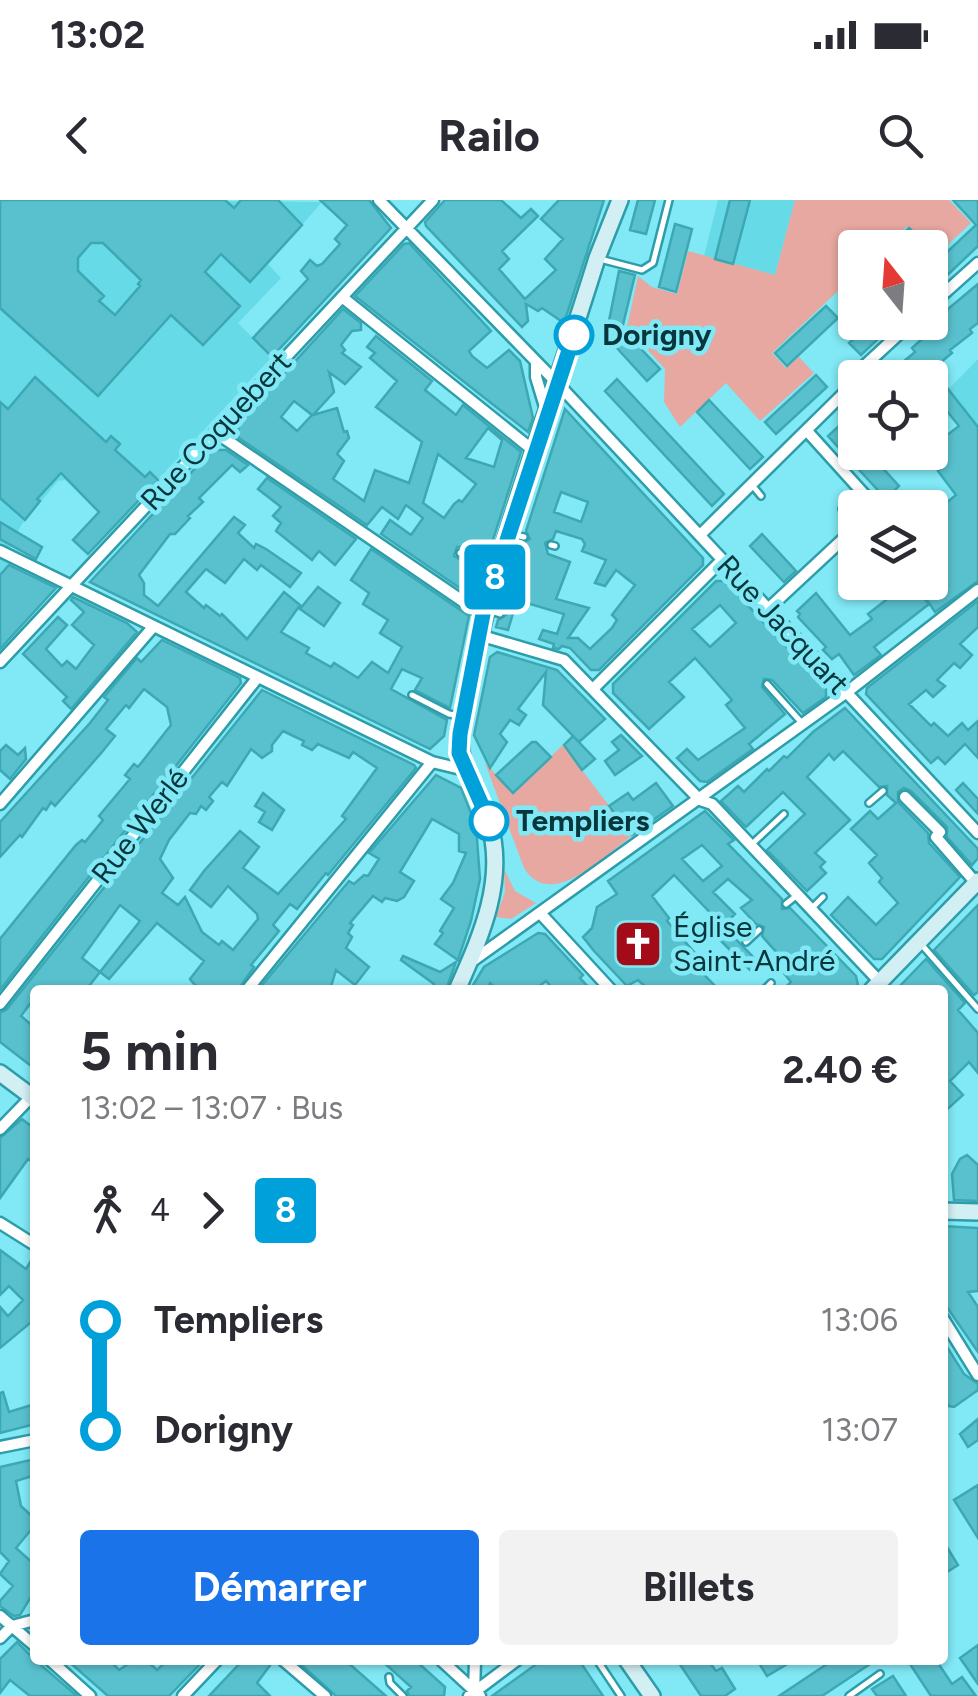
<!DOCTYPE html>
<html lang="fr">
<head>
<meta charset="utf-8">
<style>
  :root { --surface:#fff; --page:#f2f2f3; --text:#2b2b33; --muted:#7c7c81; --accent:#1a73e8 }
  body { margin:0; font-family:Figtree,sans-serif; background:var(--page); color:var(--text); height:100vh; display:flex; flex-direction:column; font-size:38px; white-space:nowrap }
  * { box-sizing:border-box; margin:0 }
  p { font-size:32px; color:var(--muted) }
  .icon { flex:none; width:55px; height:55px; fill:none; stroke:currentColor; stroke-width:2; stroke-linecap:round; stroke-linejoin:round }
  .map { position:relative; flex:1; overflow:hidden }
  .side { position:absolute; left:30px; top:785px; width:918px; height:680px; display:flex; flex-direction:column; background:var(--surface); border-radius:10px; box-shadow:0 2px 8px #0004 }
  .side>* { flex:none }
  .badge { padding:0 20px; border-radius:8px; font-size:35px; line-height:65px }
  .needle { width:65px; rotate:343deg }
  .tools { position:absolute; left:838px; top:30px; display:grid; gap:20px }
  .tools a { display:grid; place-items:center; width:110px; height:110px; border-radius:10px; background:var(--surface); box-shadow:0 2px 8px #0004; font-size:50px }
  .map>.badge { position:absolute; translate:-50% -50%; box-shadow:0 0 0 5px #fff }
  .legs { display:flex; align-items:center; gap:15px; height:110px; padding:0 50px; font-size:32px }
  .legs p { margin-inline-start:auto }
  .headline { display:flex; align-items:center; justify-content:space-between; height:170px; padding:0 50px }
  h1 { font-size:55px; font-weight:700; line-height:75px }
  .cta { display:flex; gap:20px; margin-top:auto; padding:20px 50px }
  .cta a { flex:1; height:115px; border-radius:10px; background:var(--accent); color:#fff; font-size:40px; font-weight:700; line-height:115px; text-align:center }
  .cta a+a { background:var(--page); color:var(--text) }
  ul { padding:0 50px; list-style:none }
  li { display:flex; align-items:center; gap:35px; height:110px; font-size:38px }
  li i { display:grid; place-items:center; width:15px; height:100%; margin:0 12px; background:currentColor }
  li i::after { content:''; width:25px; height:25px; margin:-12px; border:8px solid; border-radius:50%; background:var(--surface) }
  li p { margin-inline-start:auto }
  li:first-child i { background:linear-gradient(#0000 50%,currentColor 0) }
  li:last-child i { background:linear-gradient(currentColor 50%,#0000 0) }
  .status { display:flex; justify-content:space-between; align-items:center; height:70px; padding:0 50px; background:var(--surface); direction:ltr }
  .status svg { height:28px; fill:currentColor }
  header { display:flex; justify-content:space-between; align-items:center; height:130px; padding:0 50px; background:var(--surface); font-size:45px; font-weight:700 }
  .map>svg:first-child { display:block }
  .built { fill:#67dae8 }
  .green { fill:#e7a8a1 }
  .building { fill:#59c1ce; stroke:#3ba8b4; stroke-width:2.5; fill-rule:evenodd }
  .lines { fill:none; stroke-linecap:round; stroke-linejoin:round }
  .lane-casing { stroke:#2d9daa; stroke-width:10 }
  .street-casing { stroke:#2d9daa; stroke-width:15 }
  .secondary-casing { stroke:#2d9daa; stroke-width:20 }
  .lane { stroke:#fff; stroke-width:5 }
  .street { stroke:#fff; stroke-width:10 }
  .secondary { stroke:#d2eff3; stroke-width:15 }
  .line-1-casing { stroke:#fff; stroke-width:22 }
  .line-1 { stroke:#00a1db; stroke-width:15 }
  .stop-1-dot { fill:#fff; stroke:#00a1db; stroke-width:5 }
  .labels { text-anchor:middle; stroke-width:9; stroke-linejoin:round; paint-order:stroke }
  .stop-label { font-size:30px; font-weight:bold; fill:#07373c; stroke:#81e8f5; text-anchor:start }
  .street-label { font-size:30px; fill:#07373c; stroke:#81e8f5 }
  .poi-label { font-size:30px; fill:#07373c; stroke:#81e8f5; text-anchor:start }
</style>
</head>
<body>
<div class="status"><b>13:02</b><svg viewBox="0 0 49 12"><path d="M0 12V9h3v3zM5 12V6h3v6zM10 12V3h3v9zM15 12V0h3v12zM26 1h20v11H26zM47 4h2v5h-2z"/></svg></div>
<header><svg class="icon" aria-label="back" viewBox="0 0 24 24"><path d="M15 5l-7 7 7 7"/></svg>Railo<svg class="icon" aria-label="search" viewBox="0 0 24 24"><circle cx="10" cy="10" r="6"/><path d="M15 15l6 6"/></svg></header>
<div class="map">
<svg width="978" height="1496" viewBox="0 0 978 1496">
  <rect width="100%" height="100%" fill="#81e8f5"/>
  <path class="built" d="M0,0L322,2L268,64L281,78L238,123L272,157L114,327L65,280L58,281L22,324L11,344L9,365L0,375Z
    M718,0H795L775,75L704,56Z
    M978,159V251L938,200Z"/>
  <path class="green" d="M795,0H949L971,23L930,61V48L915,47L922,40L908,26L885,47L855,48V75L772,153L786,168L799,157L814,173L760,221L726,183L680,227L664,202L665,169L627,127L638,76L652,87L677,94L688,51L775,75Z
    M563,545L632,636C605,655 551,712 524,668L485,563L513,592Z
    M504,669L515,691L536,703L511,719L496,717L505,692Z"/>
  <path class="building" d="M0,0H225L234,8L241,0H278L302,25L250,82L221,54L205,72L240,106L203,145L171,115L98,196L0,108ZM91,43H103L141,80L138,84L140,86L115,115L99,101L104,96L78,71V58Z
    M320,0H369L391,28L272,157L253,138L308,79L301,71L310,60L317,66L322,64L340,44L335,39L347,25Z
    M445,0H501L521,18L531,9L538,16L502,51L509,59L499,69L525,99L556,70L545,59L563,39L541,19L559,0H604L564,123L542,108L538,111L526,104L528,121L522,127L426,26L425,22Z
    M638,0H655L646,34L630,30Z
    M730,0H750L733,64L715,59Z
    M953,0H978V46L939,83L930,74V68L976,25Z
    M675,24L692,29L676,92L659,87Z
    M909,28L921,40L913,48H889Z
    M409,43L491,131L469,151L472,156L487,168L509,150L520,161L533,218L528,232L355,96L404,44Z
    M619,71L635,75L622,129L660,169L647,181L606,136Z
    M978,84V123L970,129L972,133L950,150L952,153L940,163L943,167L922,178H884L915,152L912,148L945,118L942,114Z
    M826,106L838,118L787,166L775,153Z
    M343,109L361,123V130L352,131L341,145L345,150L342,153L361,167L345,184L329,172L334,192L313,215L337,208L344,232L347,231L349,238L337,254L344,261L333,279L364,301L375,270L409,283L422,242L376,207L397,181L370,158L375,153L367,147L376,136L432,181L425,190L456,215L463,205L521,252L476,393L470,395L381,334L390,320L411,335L423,318L406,305L398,319L382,307L367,325L239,238L238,224ZM294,201L312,215L297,231L281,217ZM488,228L502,240L494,267L466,258ZM438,254L476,284L462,302L459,300L454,304L444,318L423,303ZM476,346L480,351L477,358L459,359L454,356L457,347Z
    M872,122H896L861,155L849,143Z
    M816,175L827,187L776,234L765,222Z
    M35,177L106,242L111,236L120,244L115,250L145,277L150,272L158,280L88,354L73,340L99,312L61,273L37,299L40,301L25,320L0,298V202L8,209Z
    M617,179L724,294L712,306L605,191Z
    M948,189L978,227V381L935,412L927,400L930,382V316L956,295L938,271L942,268L930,253V224L942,239L959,226L938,200Z
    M709,200L763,257L750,269L697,212Z
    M565,209L703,358V365L599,470H591L570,448L562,446L559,449L553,448L554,444L539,439L543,430L557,434L564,414L517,400L508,430L496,427L498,420L506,415L502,408L523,343L530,339L526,331ZM561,292L588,302L581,322L554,312ZM556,331L582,339L585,344L582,351L606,360L595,383L605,386L616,370L635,385L612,415L617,420L612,428L590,449L578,438H568L589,408L556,399L570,362L548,354L545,343L553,339Z
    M841,224L855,239V252H868L899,286L886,299L828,236Z
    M212,250H226L248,265L240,272L232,265L199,298L203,302L188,316L190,318L175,334H170L139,375L144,383V395L158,406L234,317L245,325L238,333L254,348L256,344L266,349L301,373L290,387L261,365L257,370L244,359L225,383L206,369L186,392L204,408L206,405L220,416L222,414L247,439L284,392L300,405L281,432L309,448L306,453L331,467L334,463L358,478L372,462L388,473L402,447L380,433L388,420L363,404L369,393L351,380L371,349L469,416L450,508L415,490L422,478L402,469L391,489L447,520L444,536L430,549L90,382Z
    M267,278L356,339L335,365L319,351L312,360L276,331L281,323L273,316L281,307L258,289Z
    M0,322L42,347L36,359L0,339Z
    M762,334L796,371L784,382L750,346Z
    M9,365L56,388L0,449V375Z
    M716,381H725L826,489V497L803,513L772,480L764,479L762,487L785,514L749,544L753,549L707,582L700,581L677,558L687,549L698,560L745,528L726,505L732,500L704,468L695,458L669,482L684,497L649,529L613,493V484ZM720,405L736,423L710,447L692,429Z
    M318,387L340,403L324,426L300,409Z
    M913,387L929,404L874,447L881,455L854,475L839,454L832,459L823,450L826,447L798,417L800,414L797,411L816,393L850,435L872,419L868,414L895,393L899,398Z
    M73,397L127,423L137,432L71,509L63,501L67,497L23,454L58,417L67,425L46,449L62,466L67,461L76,469L94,445L72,425L84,412L71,400Z
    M978,401V427L960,444L972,455L960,468L954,463L937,480L945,486L933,497L926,490L909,504L931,526L934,523L948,536L962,523L968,530L978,521V558L965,544L945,564L938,557L931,563L866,494L867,488Z
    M162,440L240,478L241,483L0,790V739L76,645L82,640L85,642L103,620L99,616L130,579L125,575L134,564L138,567L171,525L167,507L144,489L129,508L126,505L106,529L115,536L102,552L55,606L51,602L46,610L43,608L22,637L20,635L0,657V622L90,523L108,500L104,497L137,458L141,462Z
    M497,452L557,470L605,519L579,542L543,505L546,472L518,509L526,515L519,525L510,520L500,534L507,542L490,568L474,535L490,457Z
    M262,490L414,565L416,568L328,675L326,673L297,709L290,704L273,725L279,731L251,765L254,767L238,790H201L193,783L190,779L204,761L157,723L109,779L100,772L86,790H35V797L21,816L35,828V869L0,842V813L7,809ZM283,531L304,541L302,545L312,550L318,544L349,558L353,552L377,568L342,616L346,619L278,694L243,668L259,647L240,631L204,671L190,690L211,707L228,686L257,714L258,719L233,750L222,741L219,745L202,732L185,697L178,705L162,693L173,678L160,659L169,640L190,613L196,614L201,606L206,610L213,601L209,597L222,582L227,586L251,549L262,558L272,551V545ZM120,705L140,721L100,772L82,758Z
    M845,508L978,649V658L972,665L947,637V627L911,591L904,588L898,592V602L928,633L929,643L960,677L882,759H874L831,715L848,697L876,725L898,703L879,682L882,678L869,663L877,655L851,629L870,611L878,619L896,603L887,595V586L879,587L843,551L834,560L829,554L807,577L850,620L815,653L825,662L820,667L826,673L807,691L767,650L805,614L783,592L746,627L721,601L738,586L744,592L767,569L769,571L784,556L787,558L813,532Z
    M621,535L642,556L615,575L605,561L619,550L612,542Z
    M573,536L595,559L582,570L564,545Z
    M532,542H536L551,557L513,593L496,575Z
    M6,545L18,555L25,548L26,559L10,579L0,570V551Z
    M436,575L461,588L476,626L480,679L471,721L458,760L435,744L443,733L440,731L454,708L441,699L453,683L466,653L459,651V634L432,619L400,672L414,681L404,697L397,701L385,698L382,702L373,696L350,723L353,725L348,733L352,737L346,748L369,767L355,785L336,770L330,790H258L349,681L354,684L364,675L368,676L379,659L369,653Z
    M656,583L673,606L632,635L609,606L628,593L633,600Z
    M963,583L978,599V614L956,590Z
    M263,593L284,610L272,630L259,622L265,612L255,606Z
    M705,611L734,640L728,644L782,699V709L790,708L856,776L858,785L852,790H783L791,782L782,771L787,764L762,736L764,727L756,724L741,708L752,700L728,679L713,692L735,714L723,726L674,675L652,696L669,718L667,721L694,752L688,758L719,790H649L638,780L627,786L594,751L583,737L592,728L597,707L617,694L608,681ZM702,645L722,666L703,681L682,659Z
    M978,705V792L974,795L934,750Z
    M723,726L760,764L752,772L714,734Z
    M538,733L545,734L583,775L580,778L591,790H554L546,781L534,790H498L490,783L487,790H470L484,767Z
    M403,756L440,772L456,762L446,790H432L434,784L401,760Z
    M926,759L965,803L958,810L978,833V873L969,862L950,881L963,895L942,914V790H896Z
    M22,919L35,929V964L28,959L0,998V938Z
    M967,955L978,965V1001L954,1000L952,974L960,959Z
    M942,1026L978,1028V1091L968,1092L978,1107V1152L942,1100Z
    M0,1050L26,1069L35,1054V1119L0,1148V1107L8,1116L23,1100L9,1086L0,1095Z
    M942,1139L964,1174L978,1184V1190L954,1207L949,1206L942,1196Z
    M3,1192L9,1212L35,1204V1224L0,1233V1193Z
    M978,1219V1240L968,1247L960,1234Z
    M35,1259V1275L16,1281L21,1306L35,1319V1336L30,1331L16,1348L35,1365V1390L20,1415L14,1416L0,1406V1401L13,1386L0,1374L9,1361L0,1352V1267Z
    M978,1285V1338L954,1300Z
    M942,1339L958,1365L942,1375Z
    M17,1442L35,1460L77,1496H30L10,1480L0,1493V1459Z
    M978,1445V1484L960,1458Z
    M67,1460H109L119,1470L134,1460H146L157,1470L168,1460H204L169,1496H108Z
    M243,1460H274L257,1483L270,1496H209Z
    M296,1460H345L386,1496H336Z
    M381,1460H415L445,1487L444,1496H409L407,1491L411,1487Z
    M542,1460H579L603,1496H492Z
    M677,1460H708L716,1471L722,1468L735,1489L725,1496H701Z
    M757,1460H794L767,1476Z
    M833,1460H876L822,1496H779Z
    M916,1460H936L952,1484L962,1477L976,1496H931L910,1464Z
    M893,1476L906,1496H877L872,1489Z"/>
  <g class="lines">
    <g class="lane-casing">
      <path id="lane" d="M600,59L642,70L653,63L669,0
        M752,285L761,296
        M842,309L860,294
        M511,334L524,337
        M551,345L555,346
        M460,353L474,352
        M488,410L500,414
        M767,484L801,522
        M412,495L449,514L460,516
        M869,603L883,591
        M752,644L784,614
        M786,704L796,696
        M812,708L823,697
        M746,742L759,730
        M921,744L978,809
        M764,790L771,783
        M597,1460L621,1496
        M389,1477L390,1483L403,1496
        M849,1496L880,1474"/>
    </g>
    <g class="street-casing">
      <path id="street" d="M379,0L559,185L978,633
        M342,97L534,251
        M930,106L978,63
        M536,163V177L546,210
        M807,231L872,303V308
        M215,232L483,415
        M700,335L843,194L861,169L912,122
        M0,351L432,562L465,570
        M768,409L855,328
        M479,435L564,460L700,600L712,604L880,782
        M0,462L433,0
        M594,488L722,360
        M905,597L940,632L936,637L976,683
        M0,604L153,427
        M541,714L611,790
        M471,762L847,492L978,390
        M247,790L432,562
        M0,804L258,477
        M0,929L31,897
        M0,1023L35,1045
        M942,1117L978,1175
        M0,1247L35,1240
        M0,1416L35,1446
        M0,1438L12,1426L35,1420
        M50,1460L90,1496
        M283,1460L325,1496
        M441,1460L480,1496
        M474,1494L475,1460
        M183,1496L217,1460
        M469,1496L517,1460"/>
    </g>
    <g class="secondary-casing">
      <path id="secondary" d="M457,790C480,738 507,680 489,623C480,591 455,565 461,531C486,368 549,214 597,58L620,0
        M872,790L978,681
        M0,873L35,899
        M942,1011L978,1012
        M627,1460L652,1496"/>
    </g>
    <use href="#lane" class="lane"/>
    <use href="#street" class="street"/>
    <use href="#secondary" class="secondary"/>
  </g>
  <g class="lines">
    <g class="line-1-casing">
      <path id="line-1" d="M489,621L459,553L460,534L483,414L574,135"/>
    </g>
    <use href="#line-1" class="line-1"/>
  </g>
  <defs>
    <g id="church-square" transform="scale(2.5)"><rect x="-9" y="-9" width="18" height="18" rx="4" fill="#a40b18" stroke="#81e8f5"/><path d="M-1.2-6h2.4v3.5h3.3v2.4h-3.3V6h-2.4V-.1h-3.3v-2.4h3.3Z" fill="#fff"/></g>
  </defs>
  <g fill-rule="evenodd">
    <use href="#church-square" x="638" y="744"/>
  </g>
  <g class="stop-1-dot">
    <circle cx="574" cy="135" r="18"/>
    <circle cx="489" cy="621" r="18"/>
  </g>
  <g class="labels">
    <g class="stop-label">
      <text x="602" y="145">Dorigny</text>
      <text x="516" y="631">Templiers</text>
    </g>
    <g class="street-label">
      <text transform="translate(216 231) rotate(-47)" y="10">Rue Coquebert</text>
      <text transform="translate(783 425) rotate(47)" y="10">Rue Jacquart</text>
      <text transform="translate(140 626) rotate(-52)" y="10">Rue Werlé</text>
    </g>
    <g class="poi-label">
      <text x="673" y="737">Église<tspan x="673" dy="34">Saint-André</tspan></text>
    </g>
  </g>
</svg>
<div class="tools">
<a><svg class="needle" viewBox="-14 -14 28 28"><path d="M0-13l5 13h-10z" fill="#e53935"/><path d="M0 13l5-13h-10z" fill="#7c7c81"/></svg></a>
<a><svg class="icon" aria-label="locate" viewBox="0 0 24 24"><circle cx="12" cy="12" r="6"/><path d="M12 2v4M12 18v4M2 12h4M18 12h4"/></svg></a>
<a><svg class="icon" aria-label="layers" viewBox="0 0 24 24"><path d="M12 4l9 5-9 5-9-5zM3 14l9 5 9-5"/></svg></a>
</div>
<b class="badge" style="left:495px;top:377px;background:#00a1db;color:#fff">8</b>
<section class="side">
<div class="headline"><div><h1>5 min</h1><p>13:02 – 13:07 · Bus</p></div><b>2.40 €</b></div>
<div class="legs"><svg class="icon" aria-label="walk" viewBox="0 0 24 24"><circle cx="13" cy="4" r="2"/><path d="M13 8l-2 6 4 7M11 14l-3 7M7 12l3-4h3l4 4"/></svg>4<svg class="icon" aria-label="forward" viewBox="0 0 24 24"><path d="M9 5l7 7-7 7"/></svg><b class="badge" style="background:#00a1db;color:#fff">8</b></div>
<ul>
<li><i style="color:#00a1db"></i><b>Templiers</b><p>13:06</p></li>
<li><i style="color:#00a1db"></i><b>Dorigny</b><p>13:07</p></li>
</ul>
<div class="cta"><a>Démarrer</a><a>Billets</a></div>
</section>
</div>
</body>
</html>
